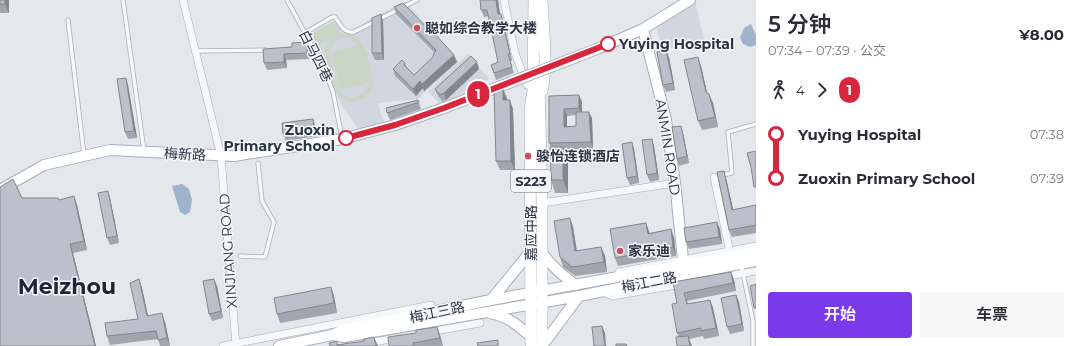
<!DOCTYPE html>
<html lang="zh">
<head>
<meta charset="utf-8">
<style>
  :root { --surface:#fff; --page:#f7f7f7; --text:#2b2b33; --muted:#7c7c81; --accent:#7c3aed }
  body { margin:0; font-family:Montserrat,"Noto Sans SC",sans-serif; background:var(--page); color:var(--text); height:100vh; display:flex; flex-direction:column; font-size:15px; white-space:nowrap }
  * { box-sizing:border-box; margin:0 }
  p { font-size:13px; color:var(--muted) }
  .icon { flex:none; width:22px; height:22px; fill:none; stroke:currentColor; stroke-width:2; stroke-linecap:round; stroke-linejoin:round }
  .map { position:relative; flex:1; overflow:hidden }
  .details { display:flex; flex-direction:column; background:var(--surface); width:320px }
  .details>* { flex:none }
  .badge { padding:0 8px; border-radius:13px; font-size:14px; line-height:26px }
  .map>.badge { position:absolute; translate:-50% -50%; box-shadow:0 0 0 2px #fff }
  .legs { display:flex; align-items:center; gap:6px; height:44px; padding:0 12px; font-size:13px }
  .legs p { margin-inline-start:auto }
  .summary { display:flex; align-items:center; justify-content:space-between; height:68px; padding:0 12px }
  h1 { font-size:22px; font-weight:600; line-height:30px }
  .primary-button { display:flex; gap:8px; margin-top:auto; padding:8px 12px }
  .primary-button a { flex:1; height:46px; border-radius:4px; background:var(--accent); color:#fff; font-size:16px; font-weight:600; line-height:46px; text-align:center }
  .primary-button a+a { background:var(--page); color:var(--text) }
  ul { padding:0 12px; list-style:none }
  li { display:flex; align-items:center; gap:14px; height:44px; font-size:15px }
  li i { display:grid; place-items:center; width:6px; height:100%; margin:0 5px; background:currentColor }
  li i::after { content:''; width:10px; height:10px; margin:-5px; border:3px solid; border-radius:50%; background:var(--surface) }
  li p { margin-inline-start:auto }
  li:first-child i { background:linear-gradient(#0000 50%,currentColor 0) }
  li:last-child i { background:linear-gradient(currentColor 50%,#0000 0) }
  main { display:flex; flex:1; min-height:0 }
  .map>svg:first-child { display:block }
  .built { fill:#d2d6de }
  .green { fill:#c9d6c5; fill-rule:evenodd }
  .water { fill:#9fb4cc }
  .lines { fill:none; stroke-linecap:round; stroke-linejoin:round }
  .lane-casing { stroke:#a9aeb7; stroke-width:5 }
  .street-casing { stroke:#a9aeb7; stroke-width:8 }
  .secondary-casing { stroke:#a9aeb7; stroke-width:12 }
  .primary-casing { stroke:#a3abb8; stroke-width:12 }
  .lane { stroke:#f7f8fa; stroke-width:3.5 }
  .street { stroke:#f7f8fa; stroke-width:7 }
  .secondary { stroke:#fff; stroke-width:10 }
  .primary { stroke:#fff; stroke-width:11 }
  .secondary-bridge-casing { stroke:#a9aeb7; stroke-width:12; stroke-linecap:butt }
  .secondary-bridge { stroke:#fff; stroke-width:10 }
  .wall { fill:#a1a5ae; fill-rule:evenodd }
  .shaded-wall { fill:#83868d }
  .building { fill:#bbc0ca; stroke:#83868d }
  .line-1-casing { stroke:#fff; stroke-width:9 }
  .line-1 { stroke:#d7263d; stroke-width:6 }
  .poi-dot { fill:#d1495b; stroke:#f4f6f9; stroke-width:1.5 }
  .stop-1-dot { fill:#fff; stroke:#d7263d; stroke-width:2 }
  .labels { text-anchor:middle; stroke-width:3; stroke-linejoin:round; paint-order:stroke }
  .shield { fill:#f4f6f9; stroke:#676e7b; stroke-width:1 }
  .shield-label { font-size:13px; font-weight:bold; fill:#2b3445 }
  .poi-label { font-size:14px; font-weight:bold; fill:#2b3445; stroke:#f4f6f9; text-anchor:start }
  .stop-label { font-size:14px; font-weight:bold; fill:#2b3445; stroke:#f4f6f9; text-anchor:start }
  .street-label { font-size:14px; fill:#2b3445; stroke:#f4f6f9 }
  .town-label { font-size:22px; font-weight:bold; fill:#1d2536; stroke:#f4f6f9 }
</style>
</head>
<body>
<main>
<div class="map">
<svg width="756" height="346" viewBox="0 0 756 346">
  <rect width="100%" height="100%" fill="#e4e7ec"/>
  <path class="built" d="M695,1L704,40L663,50L655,23Z
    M406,2L459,62L468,54L489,79L444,107L428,92L458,63L418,99L378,103L380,112L386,125L359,130L343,108L335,92L326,67L307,35L336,21L346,33L388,10Z"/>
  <path class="green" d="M333,21L340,32L335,35C366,23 369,63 373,83C373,90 370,95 364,98C343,109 336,94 331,78C326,63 321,50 332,37L316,47L309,35ZM340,38L350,39L358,45L331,52L340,90L367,84L363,68L368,85C364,95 350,103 341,92C338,87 330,59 330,53C330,47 335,41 340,38Z"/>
  <path class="water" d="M751,24L756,35V45L750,47L743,44L740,38L744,28Z
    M182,184L189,189L192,200L190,212L185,215L180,212L172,186Z"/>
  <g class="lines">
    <g class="lane-casing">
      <path id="lane" d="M123,0L144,151
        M287,0L324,68L333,92L342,138
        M68,20L84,155
        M305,33L332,17H335C340,24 344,34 354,32L417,0
        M195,51L266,50
        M722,175L732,173L728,132L756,124
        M240,256L265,257L274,222L262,201L258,163
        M741,264L753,321V346"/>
    </g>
    <g class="street-casing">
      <path id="street" d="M183,0L221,156L236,346
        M504,0L515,53L527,85
        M714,177L729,248
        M542,203L675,183
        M619,272L756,246
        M723,277L756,271
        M602,292L613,296L682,284
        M429,332L480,323
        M223,346L431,305
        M349,346L397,338"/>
    </g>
    <g class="secondary-casing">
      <path id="secondary" d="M643,29L666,120L675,183L683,259L680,266
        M597,49L643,29L690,0
        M0,190L44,165L110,150L234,156L342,139L395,125L444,108
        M542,253C552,266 562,276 576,285
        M491,300L531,251
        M490,313C509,317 516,324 530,336
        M332,335L344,337L579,296L756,261
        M279,346L332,335L343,330L491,300L756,252
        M542,346L579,296"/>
    </g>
    <g class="primary-casing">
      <path id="primary" d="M539,83L542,203V346
        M542,91C548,62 543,30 542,0
        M531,346L530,110L533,90L534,0"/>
    </g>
    <use href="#lane" class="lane"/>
    <use href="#street" class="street"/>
    <use href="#secondary" class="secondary"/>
    <use href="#primary" class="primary"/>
    <g class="secondary-bridge-casing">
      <path id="secondary-bridge" d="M444,108L597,49"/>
    </g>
    <use href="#secondary-bridge" class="secondary-bridge"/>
  </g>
  <path class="wall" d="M0,0H9V13H0Z
    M480,0H498L500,14L503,20L512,61H510L514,73L496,80L491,65L498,62L489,16L484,17L481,10Z
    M394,7L457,62L424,91L423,88L416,96L395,76L393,69L405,63L407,68L414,75L433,57L434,52L396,14Z
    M383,21L384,60H375L372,53Z
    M263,49H309V59L286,60L287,68L267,70L264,63Z
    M669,57L675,90L666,92L663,85Z
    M701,66L707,93L713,103L718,127L702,130L698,121Z
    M479,69L446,100L443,102L438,96L435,89Z
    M126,78L128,85L137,138L128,139L125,132Z
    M549,96L582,102V112L592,118L593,149L564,150L568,160V193H555L551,180V147L549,143ZM576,115V126L567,127V116Z
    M507,98V100L513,109L515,170H500L496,161Z
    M418,100L421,109L390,120L387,113Z
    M313,119L315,126L317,136L286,141L283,134Z
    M683,133L689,163L679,166L677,159Z
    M652,139L654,146L659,180L650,182L647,175Z
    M634,149L639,183L630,185L627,178Z
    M724,171L726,178L733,210L756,205V233L732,237L729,230Z
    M74,196L77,205L87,250L73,253L96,346H0L22,198L59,200Z
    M110,198L119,243L110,245L107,238Z
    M570,218L573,227L577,251L601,247L605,256L607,272L575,276L563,267L560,257Z
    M646,223L649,233L671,229L674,238L676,256L618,266L615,258Z
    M720,229L722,244L689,249L686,242Z
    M731,272L734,280L736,291L687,301L688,304L710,300L713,308L719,336L704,339L703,336L689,339L679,337L677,333V303L673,282Z
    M139,279L142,288L148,316L165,322L170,346H160L158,339L110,345L107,336L138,319Z
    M217,286L223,318L212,321L209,314Z
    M331,287L334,296L337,313L280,323L277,314Z
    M736,295L739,302L744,331L730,334L727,327Z
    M437,327L440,335L443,346H389L416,333Z"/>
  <path class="shaded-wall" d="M5,0H9V13L5,4Z
    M496,0H498L501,21L498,14Z
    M381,14L383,21L384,60L382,53Z
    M501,14L503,20L512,61L510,54Z
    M307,42L309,49V59L307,53Z
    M666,50L669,57L675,90L673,83Z
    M284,54L286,60L287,68L284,62Z
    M454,55L457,62L424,91L422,84Z
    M698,57L701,66L709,101L706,92Z
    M477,62L479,69L446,100L444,93Z
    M126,78L128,85L137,138L134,131Z
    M420,81L423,88L416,96L413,89Z
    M503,89L507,98V109L503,100Z
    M709,94L713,103L718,127L715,117Z
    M579,95L582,102V115L579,108Z
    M510,100L513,109L515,170L511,161Z
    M564,109L567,116V134L564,127Z
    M589,112L592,118L593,149L591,142Z
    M313,119L315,126L317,136L314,129Z
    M681,126L683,133L689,163L687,156Z
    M652,139L654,146L659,180L657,173Z
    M632,142L634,149L639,183L637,176Z
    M563,147L568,160V193L563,180Z
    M724,171L726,178L735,217L732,210Z
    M108,191L110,198L119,243L117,236Z
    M74,196L77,205L87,250L84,241Z
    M570,218L573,227L578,260L575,251Z
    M717,222L720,229L722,244L719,237Z
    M646,223L649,231L651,242L648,234Z
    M671,229L674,238L676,256L673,247Z
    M70,244L73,253L96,346H95Z
    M601,247L605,256L607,272L604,262Z
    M731,272L734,280L736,291L733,283Z
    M139,279L142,288L150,325L147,316Z
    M214,279L217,286L223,318L221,311Z
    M331,287L334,296L337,313L334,303Z
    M684,293L687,301L690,312L687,304Z
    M736,295L739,302L744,331L742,324Z
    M710,300L713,308L719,336L716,328Z
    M162,313L165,322L170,346L167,338Z
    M602,326L605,333L606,346H605Z
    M437,327L440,335L443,346L440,338Z
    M688,336L692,346H690Z
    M374,337L378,346H376Z"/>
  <path class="building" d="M0,0H5V4H0Z
    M480,0H496L498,14H501L510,54H508L512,67L494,73L491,65L498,62L487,10H481Z
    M403,3L435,36L436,35L454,55L422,84L420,81L413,89L393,69L402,60L405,63L404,65L414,75L433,57L434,53L436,50L394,7Z
    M381,14L382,53H372V18Z
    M307,42V53L284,54V62L264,63L263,49L292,47V43Z
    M666,50L673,83L663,85L657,52Z
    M471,56L477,62L444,93L440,95L435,89Z
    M698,57L706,92L709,94L715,117L698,121L684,60Z
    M126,78L134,131L125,132L117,79Z
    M503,89V100H510L511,161H496L494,90Z
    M579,95V108L564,109V127L576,126V112H589L591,142L549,143V96Z
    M418,100L419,102L387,113L386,108Z
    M313,119L314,129L283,134L282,123Z
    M681,126L687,156L677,159L672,127Z
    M652,139L657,173L647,175L642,140Z
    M632,142L637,176L627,178L622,144Z
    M550,147H563V180H551Z
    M756,151V187H754L751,167L747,153Z
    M724,171L732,210L756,205V225L729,230L717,172Z
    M13,179L22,198H58L59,200L74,196L84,241L70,244L95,346H0V187Z
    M108,191L117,236L107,238L98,193Z
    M570,218L575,251L601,247L604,262L572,267L560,257L554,221Z
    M717,222L719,237L686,242L684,228Z
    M646,223L648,234L671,229L673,247L615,258L610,229Z
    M731,272L733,283L684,293L687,304L710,300L716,328L701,331V328L677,333L672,304L677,303L673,282Z
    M139,279L147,316L162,313L167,338L158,340L156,331L107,336L105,323L138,319L130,283Z
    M214,279L221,311L209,314L203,281Z
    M756,284V308H754L750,286Z
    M331,287L334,303L277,314L274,298Z
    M736,295L742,324L727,327L721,298Z
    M602,326L605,346H594L592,327Z
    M437,327L440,338L413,343L414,346H389L388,337L416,333V330Z
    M688,336L690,346H677L676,337Z
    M374,337L376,346H330L329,343L337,341V345L364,341V339Z
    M498,340V346H478L477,343Z
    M616,344H626L627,346H616Z"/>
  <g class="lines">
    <g class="line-1-casing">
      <path id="line-1" d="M346,138L395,125L444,108L608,44"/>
    </g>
    <use href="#line-1" class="line-1"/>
  </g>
  <g class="poi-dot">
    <circle cx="417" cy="28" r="4"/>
    <circle cx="528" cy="156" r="4"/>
    <circle cx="620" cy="251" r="4"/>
  </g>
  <g class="stop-1-dot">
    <circle cx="608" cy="44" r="7"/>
    <circle cx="346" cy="138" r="7"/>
  </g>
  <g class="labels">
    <rect class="shield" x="511" y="170" width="40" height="22" rx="3"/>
    <g class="shield-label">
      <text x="531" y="186">S223</text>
    </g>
    <g class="poi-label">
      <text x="425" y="33">聪如综合教学大楼</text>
      <text x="536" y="161">骏怡连锁酒店</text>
      <text x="628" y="256">家乐迪</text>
    </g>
    <g class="stop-label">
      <text x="619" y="49">Yuying Hospital</text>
      <text x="335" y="135" text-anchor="end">Zuoxin<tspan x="335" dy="16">Primary School</tspan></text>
    </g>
    <g class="street-label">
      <text transform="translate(316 56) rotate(63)" y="5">白马四巷</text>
      <text transform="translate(668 147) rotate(81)" y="5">ANMIN ROAD</text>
      <text transform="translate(185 154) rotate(3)" y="5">梅新路</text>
      <text transform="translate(531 233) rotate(-90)" y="5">嘉应中路</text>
      <text transform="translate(228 251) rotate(-94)" y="5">XINJIANG ROAD</text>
      <text transform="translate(649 282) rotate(-11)" y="5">梅江二路</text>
      <text transform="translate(437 312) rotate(-12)" y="5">梅江三路</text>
    </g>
    <g class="town-label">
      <text x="67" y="294">Meizhou</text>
    </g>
  </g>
</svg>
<b class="badge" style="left:478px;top:94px;background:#d7263d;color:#fff">1</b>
</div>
<section class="details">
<div class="summary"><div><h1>5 分钟</h1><p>07:34 – 07:39 · 公交</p></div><b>¥8.00</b></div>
<div class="legs"><svg class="icon" aria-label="walk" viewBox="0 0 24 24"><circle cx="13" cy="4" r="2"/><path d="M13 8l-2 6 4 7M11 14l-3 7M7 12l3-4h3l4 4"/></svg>4<svg class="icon" aria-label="forward" viewBox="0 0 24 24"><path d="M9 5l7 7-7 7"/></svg><b class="badge" style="background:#d7263d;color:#fff">1</b></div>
<ul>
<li><i style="color:#d7263d"></i><b>Yuying Hospital</b><p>07:38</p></li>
<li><i style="color:#d7263d"></i><b>Zuoxin Primary School</b><p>07:39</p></li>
</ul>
<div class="primary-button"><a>开始</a><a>车票</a></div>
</section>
</main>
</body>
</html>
